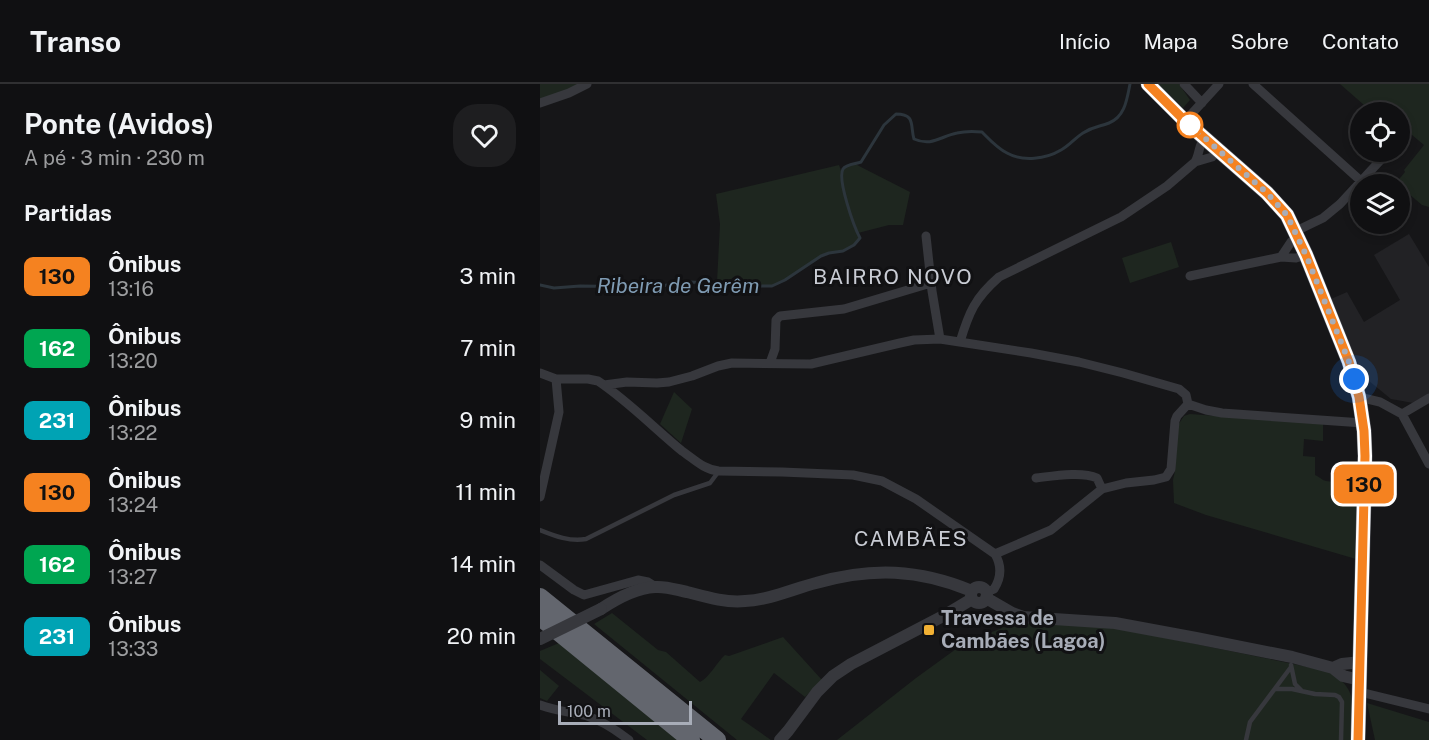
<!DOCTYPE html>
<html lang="pt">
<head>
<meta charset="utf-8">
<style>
  :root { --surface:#101012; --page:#1e1e20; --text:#f1f3f6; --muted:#9c9d9f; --line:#303032 }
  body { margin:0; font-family:"Public Sans",sans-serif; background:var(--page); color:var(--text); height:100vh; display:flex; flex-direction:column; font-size:22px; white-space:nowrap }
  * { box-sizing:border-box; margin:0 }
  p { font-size:20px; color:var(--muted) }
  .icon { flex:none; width:33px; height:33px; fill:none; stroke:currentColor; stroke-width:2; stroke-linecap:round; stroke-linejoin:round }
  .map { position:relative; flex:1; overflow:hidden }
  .sheet { display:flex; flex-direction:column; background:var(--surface); width:540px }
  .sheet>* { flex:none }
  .badge { padding:0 12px; border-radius:9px; font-size:21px; line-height:39px }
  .fabs { position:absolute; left:810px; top:18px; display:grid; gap:12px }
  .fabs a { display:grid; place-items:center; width:60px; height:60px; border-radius:50%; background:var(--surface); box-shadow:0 3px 9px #0003,0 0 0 2px var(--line); font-size:30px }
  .scale { position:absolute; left:18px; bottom:15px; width:134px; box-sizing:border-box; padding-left:6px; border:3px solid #a8adb8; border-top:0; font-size:16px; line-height:21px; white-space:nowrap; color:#a8adb8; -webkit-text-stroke:4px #111113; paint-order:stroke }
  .you { position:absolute; width:30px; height:30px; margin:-15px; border:4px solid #fff; border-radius:50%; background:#1a73e8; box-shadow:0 0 0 9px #1a73e833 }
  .map>.badge { position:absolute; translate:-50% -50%; box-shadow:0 0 0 3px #fff }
  h2 { padding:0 24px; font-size:22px; line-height:54px }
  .round { display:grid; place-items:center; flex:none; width:63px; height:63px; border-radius:24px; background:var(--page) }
  .overview { display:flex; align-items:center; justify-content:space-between; height:102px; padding:0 24px }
  h1 { font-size:28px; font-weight:700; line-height:45px }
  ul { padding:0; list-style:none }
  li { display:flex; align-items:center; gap:18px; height:72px; padding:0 24px }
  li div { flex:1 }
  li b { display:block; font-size:22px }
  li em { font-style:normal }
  li .badge { min-width:66px; font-weight:700; text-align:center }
  header { display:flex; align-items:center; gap:36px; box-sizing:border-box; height:84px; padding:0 30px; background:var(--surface); border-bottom:2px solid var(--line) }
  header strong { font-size:28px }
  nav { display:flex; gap:33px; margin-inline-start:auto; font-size:21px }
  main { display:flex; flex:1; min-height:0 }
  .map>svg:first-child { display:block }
  .built { fill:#222225 }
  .green { fill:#1e261f }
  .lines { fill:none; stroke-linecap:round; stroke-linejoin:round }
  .stream { stroke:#2c353c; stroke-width:3 }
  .service { stroke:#37383d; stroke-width:4.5 }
  .minor { stroke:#37383d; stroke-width:9 }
  .tertiary { stroke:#37383d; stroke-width:12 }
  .primary { stroke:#53555c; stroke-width:15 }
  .motorway { stroke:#63666e; stroke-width:18 }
  .tertiary-bridge { stroke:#37383d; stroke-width:12 }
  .line-casing { stroke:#fff; stroke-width:14 }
  .line { stroke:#f58220; stroke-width:9 }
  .walk { stroke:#a8adb8; stroke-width:6; stroke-dasharray:0 10.8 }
  .stop-dot { fill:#fff; stroke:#f58220; stroke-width:3 }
  .poi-dot { fill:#f2b134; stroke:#111113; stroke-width:2 }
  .labels { text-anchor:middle; stroke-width:6; stroke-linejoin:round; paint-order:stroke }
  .poi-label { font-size:20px; font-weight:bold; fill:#a8adb8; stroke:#111113; text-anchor:start }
  .neighbourhood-label { font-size:21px; letter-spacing:1.5px; fill:#c9ccd4; stroke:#111113 }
  .water-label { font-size:21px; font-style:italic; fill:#7f9bb3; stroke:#111113 }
</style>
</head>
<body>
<header>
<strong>Transo</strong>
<nav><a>Início</a><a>Mapa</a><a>Sobre</a><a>Contato</a></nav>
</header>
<main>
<section class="sheet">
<div class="overview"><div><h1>Ponte (Avidos)</h1><p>A pé · 3 min · 230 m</p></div><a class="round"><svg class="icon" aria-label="heart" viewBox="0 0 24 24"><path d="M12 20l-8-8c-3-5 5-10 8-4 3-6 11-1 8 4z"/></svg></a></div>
<h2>Partidas</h2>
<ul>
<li><span class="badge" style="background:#f58220;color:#111">130</span><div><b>Ônibus</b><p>13:16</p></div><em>3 min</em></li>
<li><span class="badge" style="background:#00a651;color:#fff">162</span><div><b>Ônibus</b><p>13:20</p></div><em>7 min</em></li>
<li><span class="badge" style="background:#00a3b4;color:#fff">231</span><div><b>Ônibus</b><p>13:22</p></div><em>9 min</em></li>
<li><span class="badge" style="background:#f58220;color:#111">130</span><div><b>Ônibus</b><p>13:24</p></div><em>11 min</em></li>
<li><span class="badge" style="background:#00a651;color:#fff">162</span><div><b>Ônibus</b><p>13:27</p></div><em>14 min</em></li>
<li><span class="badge" style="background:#00a3b4;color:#fff">231</span><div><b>Ônibus</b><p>13:33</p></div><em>20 min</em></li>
</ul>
</section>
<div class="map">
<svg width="889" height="656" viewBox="0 0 889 656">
  <rect width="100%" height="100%" fill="#161618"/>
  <path class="built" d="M869,150L889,183V314L879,320L851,315L823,292L791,215L807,208L824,238L860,216L834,171Z"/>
  <path class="green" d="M0,0H46L0,19Z
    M618,0H639L650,16L643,24Z
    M800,0H889V123L882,121L856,99L865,88L864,86L884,61L860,41V28H832Z
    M316,80L319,82L370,108L363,141H349L318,149L320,154L314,161L303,167L289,169L281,172L245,196L232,202H215L205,198L194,200L177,198L180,140L176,110L299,81L302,89L306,82Z
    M631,158L639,183L590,199L582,174Z
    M134,308L152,325L141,359L120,340Z
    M650,330L783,340V357L764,355L763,372L775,373V391C778,392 780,394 783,396C792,400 809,396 818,393L816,475L666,431L634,419L633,396L635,387L638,341L644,332Z
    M72,529L118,566L126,568L160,598C170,593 176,579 185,571L189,572L243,553L282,596L265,613L234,589L201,635L231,656H197L54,540Z
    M479,538L537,541L582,545L788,587C820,605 813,625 811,656H297L376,594L416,565L439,553L462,544V543L471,544L474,540Z
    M19,559L139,656H107L0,575V567Z
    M0,586L19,602L7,617L0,614Z
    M827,619L889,638V656H835Z"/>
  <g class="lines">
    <path class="stream" d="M0,201L14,204L40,202L113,203L150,198L194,200L205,198L215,202H232L245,196L281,172L289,169L303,167L314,161L320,154C314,143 297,95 303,85C306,80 315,80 321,78L344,41L356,30C376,30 370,42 374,55C392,63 401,52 417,49C425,47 433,47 442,48C450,56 457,64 467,69C483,78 506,75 521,66C529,62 535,54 543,49C554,42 559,43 569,39C585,33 587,15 590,0"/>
    <path class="service" d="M0,446C15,452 30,458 46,455L134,411L170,399L179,387
      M751,581L755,600L761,606
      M735,605H752L775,610L795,611L799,613L802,618L801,656
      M706,656L710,638L751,583"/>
    <path class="minor" d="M644,0L662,19
      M713,0L821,97
      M0,19L29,9L47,0
      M645,37L679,0
      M860,56L862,53
      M655,78C660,70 658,61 665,54
      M756,147L783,134L800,120L848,68
      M386,152L392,207L400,255
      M741,173L751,158L758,153
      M650,192L741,173L756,174L766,171
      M420,258C429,228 435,214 459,193L581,133L627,102L655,78L672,73L679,66
      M230,279L235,265L236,236L240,232L304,225L391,199
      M0,289L16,295H48L58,297C88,317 114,344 142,367C154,375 164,386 179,387L242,388L313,391L342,397L376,415L455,470C462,482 461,494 454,505L446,508
      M64,301L87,298L117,299L129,298L152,292L178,282L192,279L271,280L360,259L374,256L400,255L491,269L539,278L583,289L639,305L646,311L648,320
      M819,313L840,318L862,330L889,314
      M648,320L666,326L682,329L823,339
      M862,330L889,380
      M496,394C513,392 542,387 557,394L562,405
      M0,413L19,328L16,295
      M455,470L511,446L562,405L586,399L614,396L626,393L631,385L635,337L637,332L648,320
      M0,481L34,506L44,511L98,496L108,498L116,503
      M820,608L889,625
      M0,621C15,627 31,628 47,632C63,637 76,646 89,656"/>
    <path class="tertiary" d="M431 511a8 8 0 1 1 16 0a8 8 0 1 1-16 0Z
      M446,514L472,529L483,533L575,539L656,554L752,573L793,584L803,592L820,596
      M61,525C76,515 96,504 115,503C126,502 137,506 147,508C166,513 186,519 205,517C229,516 253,505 276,499C332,483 379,485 432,507
      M793,584L802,580L821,578
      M240,656L248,647L277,608L293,592L311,580L407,530L432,515"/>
    <path class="primary" d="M608,0L645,37L727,109L747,131L766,171L809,278L819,313L824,347L825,372L818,656"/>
    <path class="motorway" d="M0,513L177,656
      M0,533L151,656"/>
    <path class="tertiary-bridge" d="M0,555L61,525"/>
  </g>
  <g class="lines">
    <g class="line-casing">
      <path id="line" d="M608,0L645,37L727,109L747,131L766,171L809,278L819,313L824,347L825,372L818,656"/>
    </g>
    <use href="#line" class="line"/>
    <path class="walk" d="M650,41L727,109L747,131L766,171L809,278L814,295"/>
  </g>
  <circle class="stop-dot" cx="650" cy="41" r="12"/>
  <rect class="poi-dot" x="383" y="540" width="12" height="12" rx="3"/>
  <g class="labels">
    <g class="poi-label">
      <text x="401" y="541">Travessa de<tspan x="401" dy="23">Cambães (Lagoa)</tspan></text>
    </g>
    <g class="neighbourhood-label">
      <text x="353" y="200">BAIRRO NOVO</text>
      <text x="371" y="462">CAMBÃES</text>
    </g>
    <g class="water-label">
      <text x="138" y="209">Ribeira de Gerêm</text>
    </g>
  </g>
</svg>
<div class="fabs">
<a><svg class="icon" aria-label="locate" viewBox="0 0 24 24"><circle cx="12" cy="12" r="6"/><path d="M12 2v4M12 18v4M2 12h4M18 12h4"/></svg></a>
<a><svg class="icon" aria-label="layers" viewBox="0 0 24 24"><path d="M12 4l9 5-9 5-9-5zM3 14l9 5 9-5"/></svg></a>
</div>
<div class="scale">100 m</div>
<div class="you" style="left:814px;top:295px"></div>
<b class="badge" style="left:824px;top:400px;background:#f58220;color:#111">130</b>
</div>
</main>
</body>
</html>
